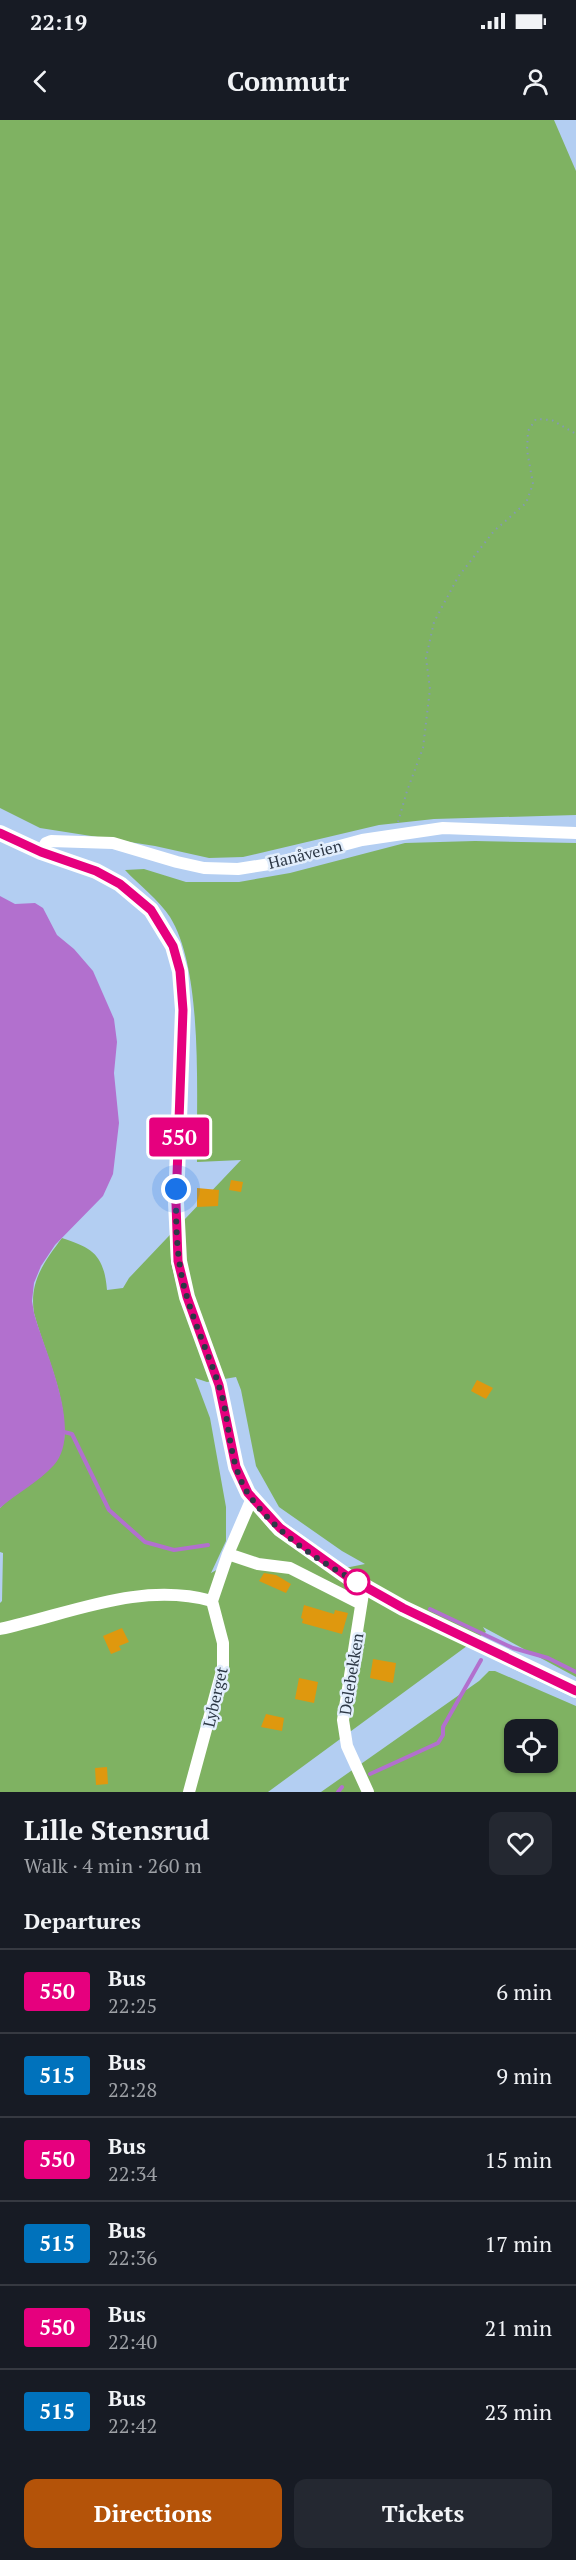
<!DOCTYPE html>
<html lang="en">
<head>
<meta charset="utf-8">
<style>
  :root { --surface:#171b24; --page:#242831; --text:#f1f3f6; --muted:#9ea1a6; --line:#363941; --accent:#b45309 }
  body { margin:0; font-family:"PT Serif",serif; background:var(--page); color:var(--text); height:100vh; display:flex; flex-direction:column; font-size:22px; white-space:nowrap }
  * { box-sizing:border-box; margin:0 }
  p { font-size:20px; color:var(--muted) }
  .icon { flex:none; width:33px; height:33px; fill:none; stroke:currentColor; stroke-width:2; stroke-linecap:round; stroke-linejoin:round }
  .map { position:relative; height:1672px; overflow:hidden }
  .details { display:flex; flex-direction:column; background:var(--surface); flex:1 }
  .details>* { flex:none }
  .badge { padding:0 12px; border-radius:4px; font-size:21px; line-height:39px }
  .controls { position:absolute; left:504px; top:1599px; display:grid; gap:12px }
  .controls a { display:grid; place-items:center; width:54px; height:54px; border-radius:12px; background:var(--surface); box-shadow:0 2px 4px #0004; font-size:30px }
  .you { position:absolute; width:30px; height:30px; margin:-15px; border:4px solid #fff; border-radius:50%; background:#1a73e8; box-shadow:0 0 0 9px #1a73e833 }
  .map>.badge { position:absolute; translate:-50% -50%; box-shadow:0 0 0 3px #fff }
  h2 { padding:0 24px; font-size:22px; line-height:54px }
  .round { display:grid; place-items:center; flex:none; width:63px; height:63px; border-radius:12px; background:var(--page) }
  .summary { display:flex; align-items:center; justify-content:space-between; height:102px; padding:0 24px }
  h1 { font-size:28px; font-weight:700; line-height:45px }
  .primary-button { display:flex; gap:12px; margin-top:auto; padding:12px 24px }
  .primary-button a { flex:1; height:69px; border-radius:12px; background:var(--accent); color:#fff; font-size:24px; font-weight:700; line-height:69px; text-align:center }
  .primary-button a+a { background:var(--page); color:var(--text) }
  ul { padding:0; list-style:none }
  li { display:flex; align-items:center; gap:18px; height:84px; padding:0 24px; border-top:2px solid var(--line) }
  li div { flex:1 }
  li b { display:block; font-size:22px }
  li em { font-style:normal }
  li .badge { min-width:66px; font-weight:700; text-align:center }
  .status { display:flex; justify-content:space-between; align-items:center; height:42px; padding:0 30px; background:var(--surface); direction:ltr }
  .status svg { height:16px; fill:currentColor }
  header { display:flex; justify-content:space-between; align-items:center; height:78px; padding:0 24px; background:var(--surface); font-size:27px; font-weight:700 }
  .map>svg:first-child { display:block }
  .green { fill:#7fb262; fill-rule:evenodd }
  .water { fill:#b270ce }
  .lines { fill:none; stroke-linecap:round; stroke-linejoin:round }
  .stream { stroke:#b270ce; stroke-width:4 }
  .building { fill:#df980e }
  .path { stroke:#8499b5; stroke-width:2; stroke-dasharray:1.5 4.5; stroke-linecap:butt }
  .minor { stroke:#fff; stroke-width:12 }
  .major { stroke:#fff; stroke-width:16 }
  .line-casing { stroke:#fff; stroke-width:14 }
  .line { stroke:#e6007e; stroke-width:9 }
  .walk { stroke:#2d3846; stroke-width:6; stroke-dasharray:0 10.8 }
  .stop-dot { fill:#fff; stroke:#e6007e; stroke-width:3 }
  .labels { text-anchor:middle; stroke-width:5; stroke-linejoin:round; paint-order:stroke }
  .street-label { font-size:16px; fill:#2d3846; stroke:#e2eefc }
</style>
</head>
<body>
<div class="status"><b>22:19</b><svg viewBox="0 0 49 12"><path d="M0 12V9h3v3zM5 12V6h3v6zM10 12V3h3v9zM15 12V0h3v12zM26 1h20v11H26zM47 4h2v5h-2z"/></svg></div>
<header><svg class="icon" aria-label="back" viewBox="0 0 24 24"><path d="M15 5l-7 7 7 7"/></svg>Commutr<svg class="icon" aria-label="person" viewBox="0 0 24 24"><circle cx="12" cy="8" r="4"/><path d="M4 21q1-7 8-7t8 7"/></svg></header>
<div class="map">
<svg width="576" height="1672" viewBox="0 0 576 1672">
  <rect width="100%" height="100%" fill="#b3cef2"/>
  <path class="green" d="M0,0H554L576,51V695L434,699L379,705L243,737L209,738L155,726L40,708L0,688Z
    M475,721L576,723V1557L483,1507L486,1512L268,1672H0V1483L2,1481L3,1433L0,1432V1388L64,1321C67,1275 46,1237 34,1193C29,1162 44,1142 62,1118C93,1128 104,1135 107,1170L123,1168L129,1158L241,1040L197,1042C196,976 204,852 170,797C160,781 138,764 125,750L144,749L186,762H239L290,753L405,723ZM236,1257L241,1270L256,1346L279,1387L342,1431L365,1444L340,1449L270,1410L244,1377L247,1396L222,1447L211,1453L226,1421V1387L210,1298L195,1258L207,1262Z
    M489,1551H495L576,1586V1672H321L479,1561ZM514,1610H548V1642H514Z"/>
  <path class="water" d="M0,776L15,784L35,783L43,788L57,815L74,829L93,851L114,899L117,922L114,953L119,1003L113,1054L103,1076L55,1125L41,1146L34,1163L32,1181L34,1193C44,1231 84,1310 54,1345C39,1362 17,1373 0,1388Z"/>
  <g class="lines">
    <path class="stream" d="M64,1312L72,1314L109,1390L145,1422L174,1430L208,1425
      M430,1489L513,1528L548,1538L576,1552
      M370,1654L438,1623L443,1615V1607L481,1540
      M338,1672L342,1667"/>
  </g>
  <path class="building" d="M231,1060L243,1062L241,1072L229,1070Z
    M197,1068L219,1070L218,1086L197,1087Z
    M477,1260L493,1268L486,1279L471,1271Z
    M264,1453L276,1455L291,1464L286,1473L259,1461Z
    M304,1485L334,1494L335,1490L348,1493L342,1514L302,1503L303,1499L301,1498Z
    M122,1508L129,1522L119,1526L121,1530L111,1534L103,1516Z
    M373,1539L396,1543L393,1563L370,1558Z
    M299,1558L318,1562L314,1583L295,1579Z
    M266,1594L284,1598L282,1611L261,1607Z
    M107,1647L108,1664L96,1665L95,1648Z"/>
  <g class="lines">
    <path class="path" d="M398,702L407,671L423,628L430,569L426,538L434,502L458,457L494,411L526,383L533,364L527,330L528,311L536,299L552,300L576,314"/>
    <path class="minor" d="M41,732L46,723L51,721L113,723L177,742L204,748L238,749L276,743L362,720L443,708L576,713
      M228,1434L258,1444L290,1448L361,1484
      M364,1467L343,1600L347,1626L368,1672
      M212,1481L228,1434L252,1378
      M0,1509C70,1494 140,1461 212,1481
      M189,1672L223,1547V1523L212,1481"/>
    <path class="major" d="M0,713L41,732L96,751L120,764L151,790L173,826L180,851L183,890L176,1083L179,1141L187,1177L219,1265L236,1347L248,1373L280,1409L348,1457L403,1488L576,1570"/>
  </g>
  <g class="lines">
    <g class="line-casing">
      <path id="line" d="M0,713L41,732L96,751L120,764L151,790L173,826L180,851L183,890L176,1083L178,1141L187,1177L219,1265L236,1347L248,1373L280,1408L348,1457L403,1488L576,1571"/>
    </g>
    <use href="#line" class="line"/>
    <path class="walk" d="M176,1069C176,1106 176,1142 187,1177C197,1212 214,1245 223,1280C230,1311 230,1344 247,1372C274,1412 318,1441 359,1463L357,1462"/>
  </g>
  <circle class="stop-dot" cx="357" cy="1462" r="12"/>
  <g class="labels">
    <g class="street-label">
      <text transform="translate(305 734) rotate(-14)" y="6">Hanåveien</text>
      <text transform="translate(351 1554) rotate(-81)" y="6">Delebekken</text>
      <text transform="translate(215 1577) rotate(-77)" y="6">Lyberget</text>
    </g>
  </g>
</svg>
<div class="controls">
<a><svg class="icon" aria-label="locate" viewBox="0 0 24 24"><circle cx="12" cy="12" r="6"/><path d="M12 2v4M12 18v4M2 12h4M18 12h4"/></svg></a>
</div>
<div class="you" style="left:176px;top:1069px"></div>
<b class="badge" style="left:179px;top:1017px;background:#e6007e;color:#fff">550</b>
</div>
<section class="details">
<div class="summary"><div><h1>Lille Stensrud</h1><p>Walk · 4 min · 260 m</p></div><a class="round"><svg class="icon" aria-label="heart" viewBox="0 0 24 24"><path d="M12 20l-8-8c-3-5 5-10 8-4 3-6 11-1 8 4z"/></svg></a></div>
<h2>Departures</h2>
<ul>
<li><span class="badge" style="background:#e6007e;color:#fff">550</span><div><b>Bus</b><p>22:25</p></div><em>6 min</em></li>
<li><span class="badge" style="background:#0072bc;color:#fff">515</span><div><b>Bus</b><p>22:28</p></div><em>9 min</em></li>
<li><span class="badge" style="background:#e6007e;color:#fff">550</span><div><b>Bus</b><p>22:34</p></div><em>15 min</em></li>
<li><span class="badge" style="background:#0072bc;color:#fff">515</span><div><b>Bus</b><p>22:36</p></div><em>17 min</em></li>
<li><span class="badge" style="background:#e6007e;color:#fff">550</span><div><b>Bus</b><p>22:40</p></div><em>21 min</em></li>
<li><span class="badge" style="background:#0072bc;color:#fff">515</span><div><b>Bus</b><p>22:42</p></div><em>23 min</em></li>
</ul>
<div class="primary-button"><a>Directions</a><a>Tickets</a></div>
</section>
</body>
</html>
